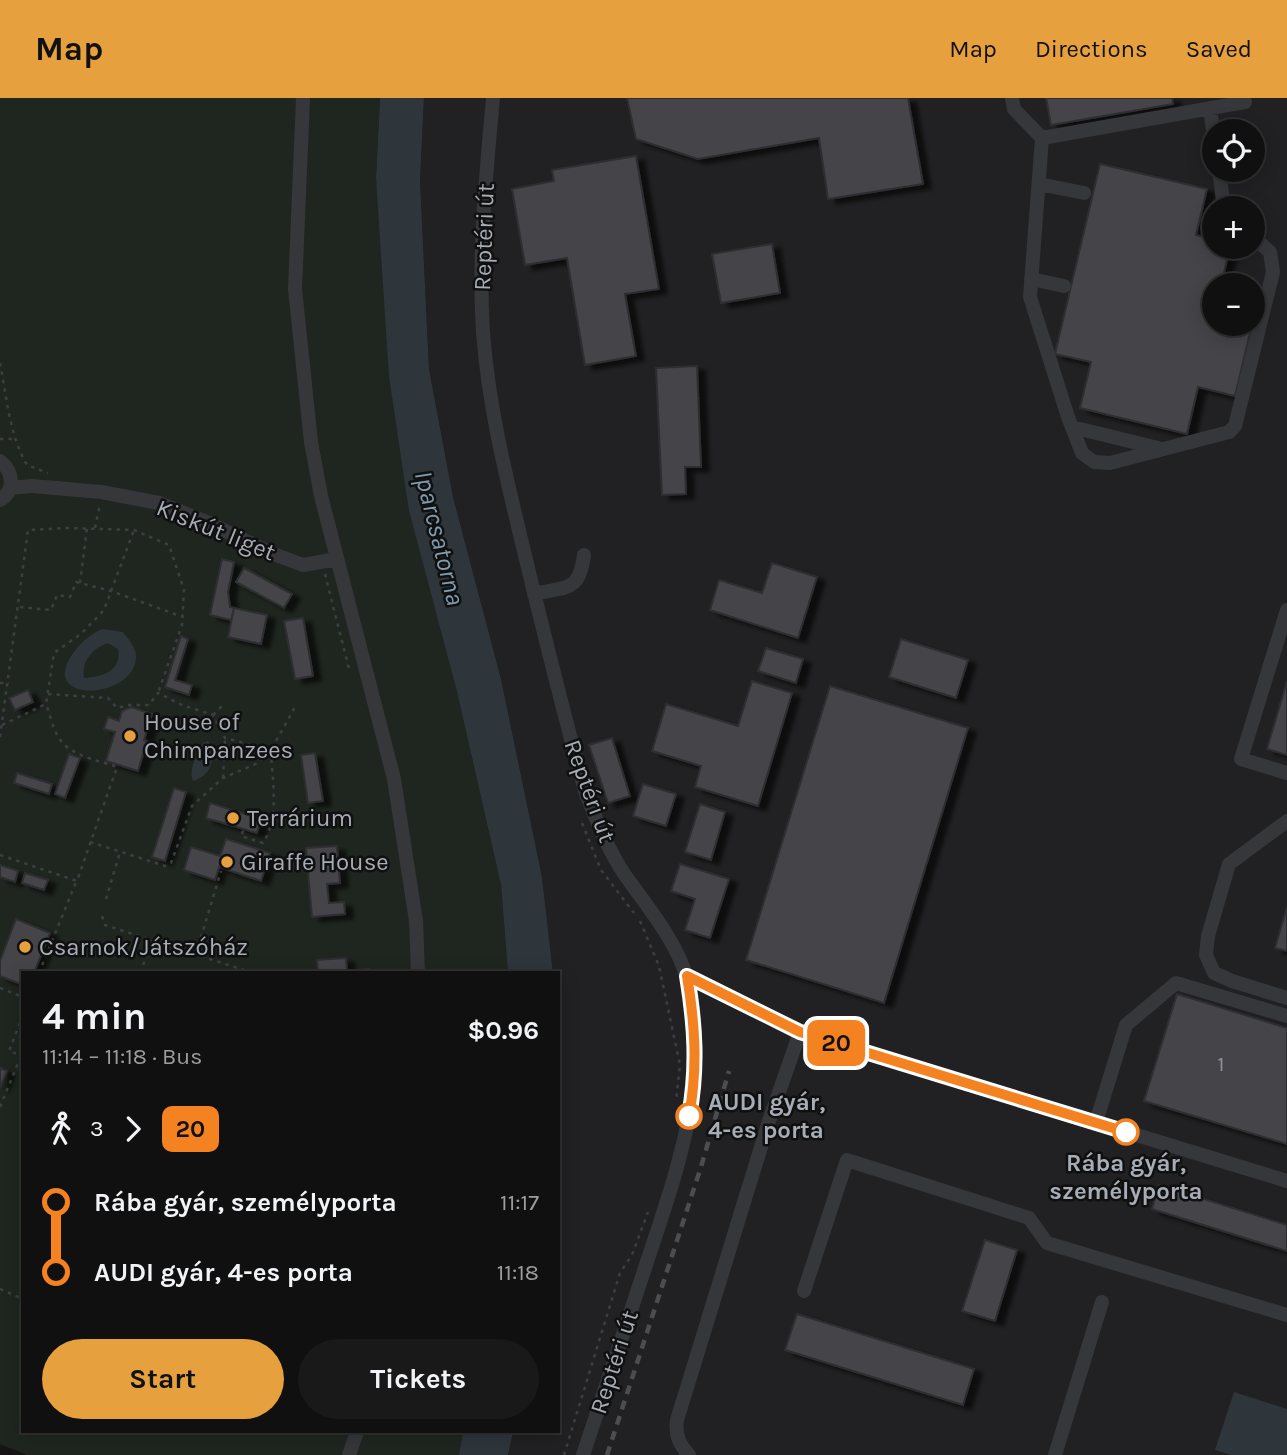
<!DOCTYPE html>
<html lang="en">
<head>
<meta charset="utf-8">
<style>
  :root { --surface:#101010; --page:#191919; --text:#f1f3f6; --muted:#9c9d9f; --line:#303030; --accent:#e6a03d }
  body { margin:0; font-family:Karla,sans-serif; background:var(--page); color:var(--text); height:100vh; display:flex; flex-direction:column; font-size:26px; white-space:nowrap }
  * { box-sizing:border-box; margin:0 }
  p { font-size:23px; color:var(--muted) }
  .icon { flex:none; width:38px; height:38px; fill:none; stroke:currentColor; stroke-width:2; stroke-linecap:round; stroke-linejoin:round }
  .map { position:relative; flex:1; overflow:hidden }
  .drawer { position:absolute; left:21px; top:873px; width:539px; height:462px; display:flex; flex-direction:column; background:var(--surface); border-radius:0px; box-shadow:0 4px 18px #0003,0 0 0 2px var(--line) }
  .drawer>* { flex:none }
  .badge { padding:0 14px; border-radius:10px; font-size:24px; line-height:46px }
  .tools { position:absolute; left:1202px; top:21px; display:grid; gap:14px }
  .tools a { display:grid; place-items:center; width:63px; height:63px; border-radius:50%; background:var(--surface); box-shadow:0 4px 18px #0003,0 0 0 2px var(--line); font-size:35px }
  .map>.badge { position:absolute; translate:-50% -50%; box-shadow:0 0 0 4px #fff }
  .legs { display:flex; align-items:center; gap:10px; height:77px; padding:0 21px; font-size:23px }
  .legs p { margin-inline-start:auto }
  .head { display:flex; align-items:center; justify-content:space-between; height:119px; padding:0 21px }
  h1 { font-size:38px; font-weight:700; line-height:52px }
  .primary-button { display:flex; gap:14px; margin-top:auto; padding:14px 21px }
  .primary-button a { flex:1; height:80px; border-radius:42px; background:var(--accent); color:#111; font-size:28px; font-weight:700; line-height:80px; text-align:center }
  .primary-button a+a { background:var(--page); color:var(--text) }
  ul { padding:0 21px; list-style:none }
  li { display:flex; align-items:center; gap:24px; height:70px; font-size:26px }
  li i { display:grid; place-items:center; width:10px; height:100%; margin:0 9px; background:currentColor }
  li i::after { content:''; width:18px; height:18px; margin:-9px; border:5px solid; border-radius:50%; background:var(--surface) }
  li p { margin-inline-start:auto }
  li:first-child i { background:linear-gradient(#0000 50%,currentColor 0) }
  li:last-child i { background:linear-gradient(currentColor 50%,#0000 0) }
  header { display:flex; align-items:center; gap:42px; box-sizing:border-box; height:98px; padding:0 35px; background:var(--accent); color:#111 }
  header strong { font-size:33px }
  nav { display:flex; gap:38px; margin-inline-start:auto; font-size:24px }
  .map>svg:first-child { display:block }
  .built { fill:#212123; fill-rule:evenodd }
  .green { fill:#1f261f }
  .water { fill:#2e363b; fill-rule:evenodd }
  .building { fill:#444549; stroke:#2f2f32; stroke-width:2; filter:url(#shadow) }
  .lines { fill:none; stroke-linecap:round; stroke-linejoin:round }
  .path { stroke:#3c3e42; stroke-width:2.5; stroke-dasharray:3.5 5; stroke-linecap:butt }
  .minor { stroke:#36373b; stroke-width:14 }
  .rail { stroke:#4b4d52; stroke-width:4.5; stroke-dasharray:9 7; stroke-linecap:butt }
  .line-1-casing { stroke:#fff; stroke-width:16 }
  .line-1 { stroke:#f58220; stroke-width:10 }
  .poi-dot { fill:#e6a03d; stroke:#101011; stroke-width:2.5 }
  .stop-1-dot { fill:#fff; stroke:#f58220; stroke-width:3.5 }
  .labels { text-anchor:middle; stroke-width:5; stroke-linejoin:round; paint-order:stroke }
  .number-label { font-size:21px; fill:#8e939b }
  .street-label { font-size:24px; fill:#a7adb6; stroke:#101011 }
  .poi-label { font-size:24px; fill:#a7adb6; stroke:#101011; text-anchor:start }
  .stop-label { font-size:24px; font-weight:bold; fill:#a7adb6; stroke:#101011; text-anchor:start }
  .water-label { font-size:26px; font-style:italic; fill:#809caf; stroke:#101011 }
</style>
</head>
<body>
<header>
<strong>Map</strong>
<nav><a>Map</a><a>Directions</a><a>Saved</a></nav>
</header>
<div class="map">
<svg width="1287" height="1357" viewBox="0 0 1287 1357">
  <defs>
    <filter id="shadow"><feDropShadow dx="8" dy="4.5" stdDeviation="2" flood-color="#0009"/></filter>
  </defs>
  <rect width="100%" height="100%" fill="#151516"/>
  <path class="built" d="M424,0H1287V1357H508L513,1334H558V875H553L542,779L501,581L453,399L429,271L420,82ZM1214,33H1253V72H1214ZM1214,110H1253V149H1214ZM1214,187H1253V226H1214Z"/>
  <path class="green" d="M0,0H380L376,80L409,413L457,594L501,787L508,875H23V1334H463L459,1357H27L0,1346Z"/>
  <path class="water" d="M380,0H424L420,82L429,271L453,399L501,581L542,779L553,875H508L501,787L457,594L409,413L389,278L376,80Z
    M102,531L123,534C128,541 136,549 136,558C137,600 42,607 70,560C78,547 88,537 102,531ZM108,545L118,551C122,573 103,579 84,580C81,563 93,550 108,545Z
    M208,643L213,650C213,665 210,678 193,683C188,672 197,656 203,645Z
    M1234,1294L1287,1311V1357H1231L1215,1352Z
    M463,1334H513L508,1357H459Z"/>
  <path class="building" d="M627,0H908L923,86L828,101L819,40L698,61L636,41Z
    M1046,0H1172L1173,6L1051,27Z
    M636,58L659,191L625,196L636,258L585,267L567,160L525,167L512,91L554,83L552,72Z
    M1100,66L1207,91L1196,137L1214,142V149H1230L1221,187H1214V226H1252L1235,298L1198,289L1187,336L1080,310L1091,264L1055,256Z
    M772,146L780,195L721,205L712,156Z
    M1253,199L1258,200L1253,220Z
    M697,268L701,369H685L686,396L662,397L656,270Z
    M222,461L234,464L228,494L230,509L234,510L231,522L210,517Z
    M772,465L817,479L798,540L710,512L719,482L762,495Z
    M244,470L292,496L284,510L236,484Z
    M234,510L267,517L261,546L228,539Z
    M303,520L313,578L295,581L284,523Z
    M181,538L188,541L175,582L192,587L189,597L165,589Z
    M901,541L968,562L956,600L889,579Z
    M766,550L803,561L796,585L758,573Z
    M752,583L792,595L758,708L695,689L701,668L652,653L666,606L738,628Z
    M1287,583V657L1267,651Z
    M830,588L968,630L884,905L746,862Z
    M28,592L33,604L15,612L9,600Z
    M131,609L152,616L144,642L147,643L138,673L106,663L115,634L104,631L108,619L119,623L122,613Z
    M612,640L630,698L608,705L589,647Z
    M315,655L323,703L308,705L301,657Z
    M69,656L80,660L65,700L55,696Z
    M17,675L52,686L49,696L14,685Z
    M643,686L676,696L666,728L633,718Z
    M174,690L186,694L165,763L152,759Z
    M210,705L261,721L257,735L206,720Z
    M700,706L725,714L711,762L685,754Z
    M226,741L270,755L261,783L219,769L215,782L184,772L191,749L220,758Z
    M337,748L340,785L327,786L329,805L344,804L345,816L312,819L306,750Z
    M680,766L729,781L710,840L685,832L695,801L671,793Z
    M0,767L18,773L15,784L0,779Z
    M25,775L48,782L44,792L22,785Z
    M1287,809V853L1275,850Z
    M16,821L50,835L34,875H23V887L0,878V863Z
    M346,860L347,873L369,871V875H318L317,862Z
    M1177,896L1287,930V1046L1144,1003Z
    M0,970L7,973L0,990Z
    M1159,1087L1287,1127V1153L1152,1111Z
    M985,1142L1017,1152L995,1223L962,1213Z
    M797,1216L974,1271L963,1307L785,1252Z"/>
  <g class="lines">
    <path class="path" d="M0,265C7,300 9,336 27,367L48,375
      M0,341H14
      M95,430L100,406
      M325,476L349,571
      M80,485L87,430
      M20,509L51,512L57,497L70,499L76,484L111,493L183,519
      M0,585H9
      M48,596L108,600L117,610L129,607H149L158,595L182,607L213,617L225,640L271,652C272,681 280,719 263,745L241,738L244,731
      M213,617L225,605
      M2,627L46,606L54,555L82,535L104,512L134,432
      M0,639L28,432L67,430L134,432L169,447L184,492L182,527L158,595
      M223,680L225,640
      M582,725L601,772L634,815
      M90,744L165,768L171,765L192,708L223,680L258,665L271,652L295,609
      M0,757L77,783L117,669C98,662 68,658 58,638C52,629 50,616 46,606
      M106,801L120,754
      M102,818L105,827L253,875
      M640,823L659,868L680,967L676,1003
      M196,856L221,773
      M39,875L76,784
      M140,875L153,842
      M0,890L23,899
      M23,917L9,953L23,958
      M0,1009L21,958
      M0,1191L23,1201
      M564,1357L620,1175L632,1157L648,1114"/>
    <path class="minor" d="M303,0L295,191L311,344L321,398L394,681L416,823L418,875
      M493,0C486,77 478,156 483,234C489,316 510,394 529,474C547,548 565,622 586,696C597,723 608,752 625,777C646,807 678,845 687,881C713,980 675,1078 645,1170C624,1233 603,1295 583,1357
      M1012,0L1014,11L1042,40L1245,4
      M1210,10L1214,40
      M1042,40L1030,199L1068,319L1082,355L1094,364L1110,365L1229,334L1235,328L1273,174L1270,154L1253,139
      M1219,72L1224,110
      M1039,86L1084,95
      M1031,181L1064,188
      M1072,329L1162,351
      M0,363C13,373 16,392 0,402
      M10,390L32,388L101,394L159,405L209,425L271,455L303,467L337,461
      M534,496C567,488 579,495 584,457
      M1287,512L1241,661L1287,675
      M1287,723L1229,766L1208,838L1206,857L1214,875L1232,883L1287,900
      M687,879L800,934L1287,1083
      M1096,1024L1126,927L1176,885L1287,918
      M804,1193L847,1062L1029,1120L1047,1145L1287,1217
      M349,1357L357,1334
      M689,1357C679,1346 675,1337 677,1322L769,1023L800,934
      M1055,1357L1102,1204"/>
    <path class="rail" d="M607,1357L701,1069L729,973"/>
  </g>
  <g class="lines">
    <g class="line-1-casing">
      <path id="line-1" d="M689,1018C698,970 695,926 687,878L800,934L1126,1034"/>
    </g>
    <use href="#line-1" class="line-1"/>
  </g>
  <g class="poi-dot">
    <circle cx="130" cy="638" r="7"/>
    <circle cx="233" cy="720" r="7"/>
    <circle cx="227" cy="764" r="7"/>
    <circle cx="25" cy="849" r="7"/>
  </g>
  <g class="stop-1-dot">
    <circle cx="689" cy="1018" r="12"/>
    <circle cx="1126" cy="1034" r="12"/>
  </g>
  <g class="labels">
    <g class="number-label">
      <text x="1221" y="973">1</text>
    </g>
    <g class="street-label">
      <text transform="translate(484 139) rotate(-88)" y="8">Reptéri út</text>
      <text transform="translate(216 432) rotate(22)" y="8">Kiskút liget</text>
      <text transform="translate(590 693) rotate(70)" y="8">Reptéri út</text>
      <text transform="translate(614 1264) rotate(-72)" y="8">Reptéri út</text>
    </g>
    <g class="poi-label">
      <text x="144" y="632">House of<tspan x="144" dy="28">Chimpanzees</tspan></text>
      <text x="247" y="728">Terrárium</text>
      <text x="241" y="772">Giraffe House</text>
      <text x="39" y="857">Csarnok/Játszóház</text>
    </g>
    <g class="stop-label">
      <text x="708" y="1012">AUDI gyár,<tspan x="708" dy="28">4-es porta</tspan></text>
      <text x="1126" y="1073" text-anchor="middle">Rába gyár,<tspan x="1126" dy="28">személyporta</tspan></text>
    </g>
    <g class="water-label">
      <text transform="translate(440 440) rotate(76)" y="9">Iparcsatorna</text>
    </g>
  </g>
</svg>
<div class="tools">
<a><svg class="icon" aria-label="locate" viewBox="0 0 24 24"><circle cx="12" cy="12" r="6"/><path d="M12 2v4M12 18v4M2 12h4M18 12h4"/></svg></a>
<a>+</a>
<a>−</a>
</div>
<b class="badge" style="left:836px;top:945px;background:#f58220;color:#111">20</b>
<section class="drawer">
<div class="head"><div><h1>4 min</h1><p>11:14 – 11:18 · Bus</p></div><b>$0.96</b></div>
<div class="legs"><svg class="icon" aria-label="walk" viewBox="0 0 24 24"><circle cx="13" cy="4" r="2"/><path d="M13 8l-2 6 4 7M11 14l-3 7M7 12l3-4h3l4 4"/></svg>3<svg class="icon" aria-label="forward" viewBox="0 0 24 24"><path d="M9 5l7 7-7 7"/></svg><b class="badge" style="background:#f58220;color:#111">20</b></div>
<ul>
<li><i style="color:#f58220"></i><b>Rába gyár, személyporta</b><p>11:17</p></li>
<li><i style="color:#f58220"></i><b>AUDI gyár, 4-es porta</b><p>11:18</p></li>
</ul>
<div class="primary-button"><a>Start</a><a>Tickets</a></div>
</section>
</div>
</body>
</html>
